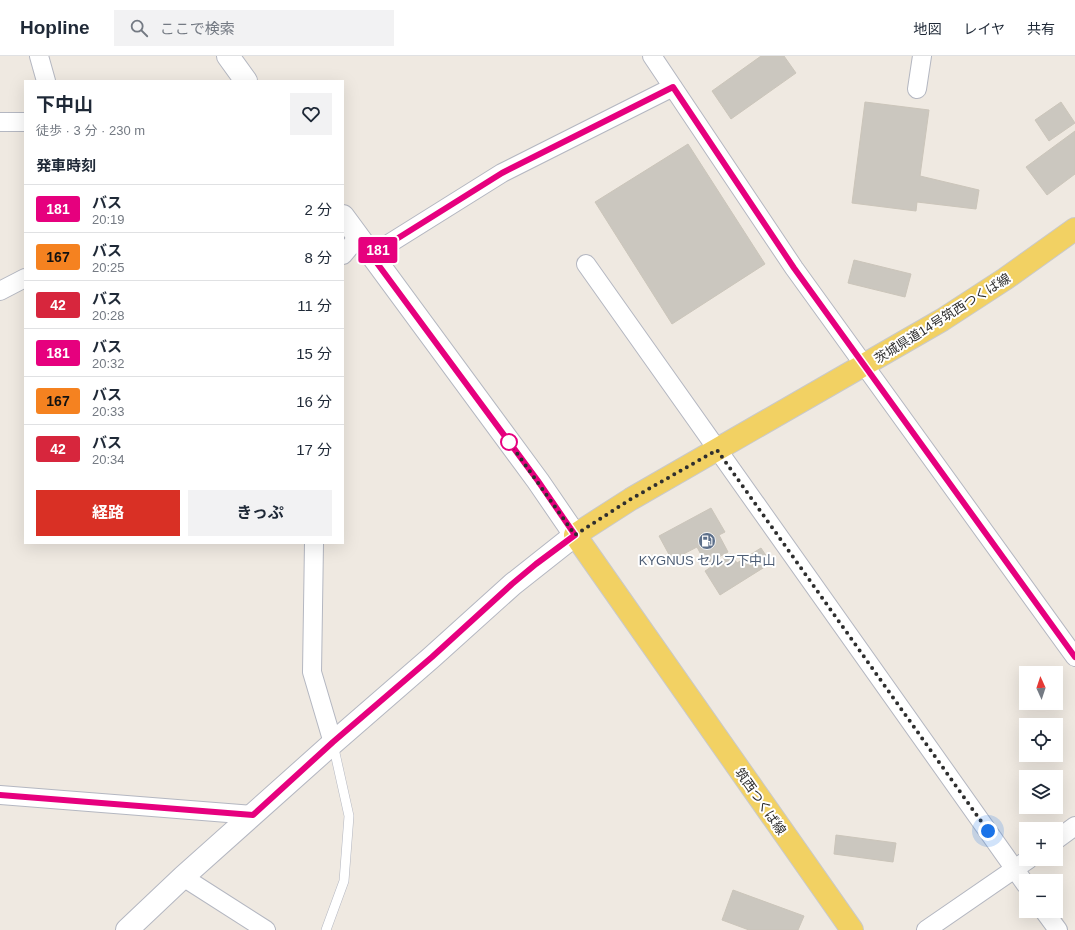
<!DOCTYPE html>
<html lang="ja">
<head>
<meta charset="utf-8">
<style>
  :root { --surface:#fff; --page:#f2f2f3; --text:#1f2937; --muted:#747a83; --line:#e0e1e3; --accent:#d93025 }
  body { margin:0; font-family:Arial,"Noto Sans JP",sans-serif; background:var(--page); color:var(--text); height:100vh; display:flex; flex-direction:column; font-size:15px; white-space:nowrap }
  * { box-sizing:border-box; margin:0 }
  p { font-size:13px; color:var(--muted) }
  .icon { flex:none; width:22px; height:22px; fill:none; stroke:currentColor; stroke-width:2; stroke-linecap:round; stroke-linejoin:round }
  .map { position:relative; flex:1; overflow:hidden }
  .side { position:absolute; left:24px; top:24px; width:320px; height:464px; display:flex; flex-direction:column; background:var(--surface); border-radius:0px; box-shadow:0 4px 16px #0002 }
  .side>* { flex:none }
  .badge { padding:0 8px; border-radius:3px; font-size:14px; line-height:26px }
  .needle { width:26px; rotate:357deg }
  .tools { position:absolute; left:1019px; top:610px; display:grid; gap:8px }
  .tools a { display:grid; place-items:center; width:44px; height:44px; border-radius:0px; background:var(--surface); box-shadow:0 4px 16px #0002; font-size:20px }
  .you { position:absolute; width:20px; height:20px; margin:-10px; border:3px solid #fff; border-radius:50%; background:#1a73e8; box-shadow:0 0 0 6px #1a73e833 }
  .map>.badge { position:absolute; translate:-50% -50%; box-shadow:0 0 0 2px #fff }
  h2 { padding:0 12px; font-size:15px; line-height:36px }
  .round { display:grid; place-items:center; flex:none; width:42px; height:42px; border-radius:0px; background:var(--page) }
  .head { display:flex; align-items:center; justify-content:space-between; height:68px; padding:0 12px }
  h1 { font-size:19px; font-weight:700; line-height:30px }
  .cta { display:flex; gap:8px; margin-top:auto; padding:8px 12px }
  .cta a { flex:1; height:46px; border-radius:0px; background:var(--accent); color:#fff; font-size:16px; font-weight:700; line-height:46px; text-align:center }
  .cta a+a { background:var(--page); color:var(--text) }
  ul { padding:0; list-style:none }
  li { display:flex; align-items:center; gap:12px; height:48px; padding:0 12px; border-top:1px solid var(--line) }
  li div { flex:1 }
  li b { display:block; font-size:15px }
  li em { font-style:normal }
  li .badge { min-width:44px; font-weight:700; text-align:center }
  header { display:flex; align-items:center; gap:24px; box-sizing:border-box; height:56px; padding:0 20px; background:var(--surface); border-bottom:1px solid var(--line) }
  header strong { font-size:19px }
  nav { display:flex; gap:22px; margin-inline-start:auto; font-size:14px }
  .search { width:280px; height:36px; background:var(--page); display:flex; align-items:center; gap:10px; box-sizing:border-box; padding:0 14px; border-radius:0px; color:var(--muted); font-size:15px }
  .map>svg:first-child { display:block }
  .building { fill:#cbc7bf; stroke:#cbc5ba }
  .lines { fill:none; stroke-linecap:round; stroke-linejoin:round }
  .service-casing { stroke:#b4b7c1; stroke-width:10 }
  .minor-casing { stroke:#b4b7c1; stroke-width:20 }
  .tertiary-casing { stroke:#b4b7c1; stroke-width:24 }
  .primary-casing { stroke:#c9c9c9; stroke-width:24 }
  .service { stroke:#fff; stroke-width:9 }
  .minor { stroke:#fff; stroke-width:18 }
  .tertiary { stroke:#fff; stroke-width:22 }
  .primary { stroke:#f2d163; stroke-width:22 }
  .line-casing { stroke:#fff; stroke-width:9 }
  .line { stroke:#e6007e; stroke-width:6 }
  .walk { stroke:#2e2e2e; stroke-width:4; stroke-dasharray:0 7.2 }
  .stop-dot { fill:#fff; stroke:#e6007e; stroke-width:2 }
  .labels { text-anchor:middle; stroke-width:4; stroke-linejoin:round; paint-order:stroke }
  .street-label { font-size:13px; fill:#2e2e2e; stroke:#fff }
  .service-label { font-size:13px; fill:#4e5e75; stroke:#fff }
</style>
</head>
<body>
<header>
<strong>Hopline</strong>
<div class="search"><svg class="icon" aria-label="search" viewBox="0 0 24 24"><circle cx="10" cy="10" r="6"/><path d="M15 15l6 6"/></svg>ここで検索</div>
<nav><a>地図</a><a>レイヤ</a><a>共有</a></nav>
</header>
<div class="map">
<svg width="1075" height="874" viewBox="0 0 1075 874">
  <rect width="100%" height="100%" fill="#efe9e1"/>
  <path class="building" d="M761,0H784L796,17L731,63L712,35Z
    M865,46L929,54L920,120L979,134L976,153L917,146L916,155L852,147Z
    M1061,46L1075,67L1049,85L1035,64Z
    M1075,75V118L1047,139L1026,111Z
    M688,88L765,208L672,268L595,146Z
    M854,204L911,218L905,241L848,227Z
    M711,452L725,476L719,479L728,496L706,508L697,491L672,504L659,480Z
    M761,492L771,507L720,539L705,515L731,498L737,507Z
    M836,779L896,787L893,806L834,798Z
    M733,834L804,860L798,874H749L722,864Z"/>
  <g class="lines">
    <g class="service-casing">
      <path id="service" d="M326,874L344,825L349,760L333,688"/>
    </g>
    <g class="minor-casing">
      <path id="minor" d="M39,0L46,25
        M652,0L794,212L1075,601
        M917,33L922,0
        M0,66H25
        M343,199L358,181
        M371,199L502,117L673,31
        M586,208L1026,829
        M0,235L25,222
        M314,487L312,616L333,687
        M0,739L253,759
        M1056,784L1075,770
        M183,821L266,874
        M1044,855L1058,874
        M926,874L1029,803"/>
    </g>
    <g class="tertiary-casing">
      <path id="tertiary" d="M228,0L246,25
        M127,874L183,821L333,687L432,601L513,528L575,479L538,425L343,160"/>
    </g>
    <g class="primary-casing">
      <path id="primary" d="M852,874L575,479L631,443L942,264L1005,223L1075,173"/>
    </g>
    <use href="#service" class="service"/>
    <use href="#minor" class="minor"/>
    <use href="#tertiary" class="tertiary"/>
    <use href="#primary" class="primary"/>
  </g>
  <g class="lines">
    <g class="line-casing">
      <path id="line" d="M0,739L253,759L333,686L432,601L512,528L536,508L575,479L538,425L371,199L502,117L673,31L794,212L1075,601"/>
    </g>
    <use href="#line" class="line"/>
    <path class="walk" d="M509,386L575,479L631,443L717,394L988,775"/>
  </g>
  <defs>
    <g id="fuel-disc" transform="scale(0.9)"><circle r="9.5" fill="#5c6f8a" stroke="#fff"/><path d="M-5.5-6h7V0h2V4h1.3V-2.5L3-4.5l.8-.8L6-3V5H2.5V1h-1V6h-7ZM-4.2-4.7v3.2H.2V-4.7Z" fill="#fff"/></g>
  </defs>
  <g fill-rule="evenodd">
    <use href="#fuel-disc" x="707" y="485"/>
  </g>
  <circle class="stop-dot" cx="509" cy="386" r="8"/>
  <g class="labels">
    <g class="street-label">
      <text transform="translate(942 262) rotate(-32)" y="5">茨城県道14号筑西つくば線</text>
      <text transform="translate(761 745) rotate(55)" y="5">筑西つくば線</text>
    </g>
    <g class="service-label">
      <text x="707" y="509">KYGNUS セルフ下中山</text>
    </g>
  </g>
</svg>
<div class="tools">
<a><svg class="needle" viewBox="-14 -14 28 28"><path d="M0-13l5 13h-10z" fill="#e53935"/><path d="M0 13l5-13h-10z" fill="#747a83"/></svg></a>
<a><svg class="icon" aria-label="locate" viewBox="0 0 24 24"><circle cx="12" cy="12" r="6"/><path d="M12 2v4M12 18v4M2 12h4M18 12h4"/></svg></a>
<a><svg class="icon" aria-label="layers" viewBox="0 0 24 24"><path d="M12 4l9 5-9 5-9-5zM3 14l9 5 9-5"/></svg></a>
<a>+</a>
<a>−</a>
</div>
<div class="you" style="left:988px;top:775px"></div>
<b class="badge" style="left:378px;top:194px;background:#e6007e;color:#fff">181</b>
<section class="side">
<div class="head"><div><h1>下中山</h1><p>徒歩 · 3 分 · 230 m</p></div><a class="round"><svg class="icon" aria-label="heart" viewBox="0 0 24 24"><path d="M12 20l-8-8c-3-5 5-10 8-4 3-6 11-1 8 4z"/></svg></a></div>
<h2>発車時刻</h2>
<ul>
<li><span class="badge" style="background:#e6007e;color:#fff">181</span><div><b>バス</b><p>20:19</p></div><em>2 分</em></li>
<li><span class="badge" style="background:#f58220;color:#111">167</span><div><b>バス</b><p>20:25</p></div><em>8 分</em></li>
<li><span class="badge" style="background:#d7263d;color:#fff">42</span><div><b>バス</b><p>20:28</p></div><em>11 分</em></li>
<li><span class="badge" style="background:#e6007e;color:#fff">181</span><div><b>バス</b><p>20:32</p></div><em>15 分</em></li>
<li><span class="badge" style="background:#f58220;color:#111">167</span><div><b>バス</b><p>20:33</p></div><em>16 分</em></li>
<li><span class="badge" style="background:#d7263d;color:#fff">42</span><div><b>バス</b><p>20:34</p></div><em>17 分</em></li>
</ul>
<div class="cta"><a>経路</a><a>きっぷ</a></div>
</section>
</div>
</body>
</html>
